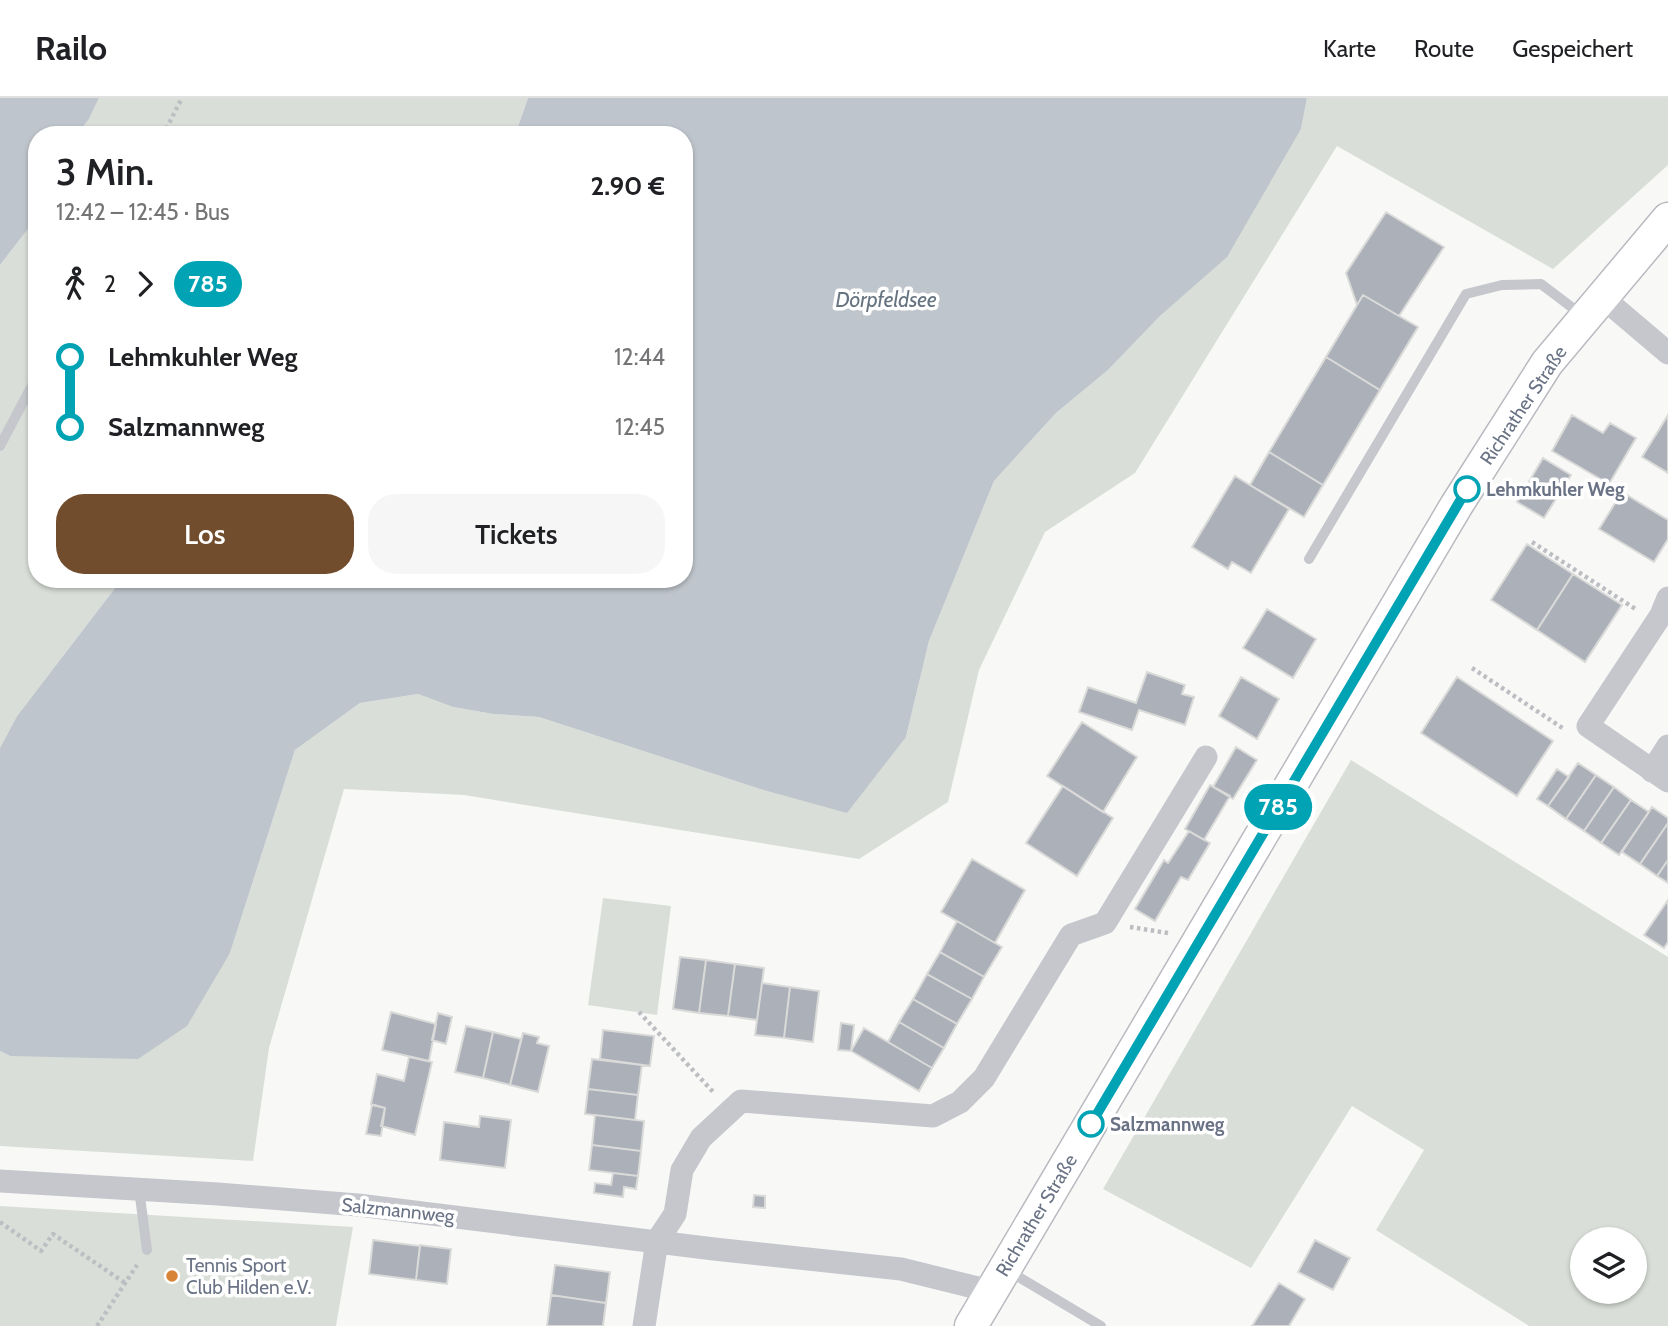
<!DOCTYPE html>
<html lang="de">
<head>
<meta charset="utf-8">
<style>
  :root { --surface:#fff; --page:#f6f6f6; --text:#202124; --muted:#757577; --line:#e0e0e0; --accent:#724d2d }
  body { margin:0; font-family:Cabin,sans-serif; background:var(--page); color:var(--text); height:100vh; display:flex; flex-direction:column; font-size:26px; white-space:nowrap }
  * { box-sizing:border-box; margin:0 }
  p { font-size:23px; color:var(--muted) }
  .icon { flex:none; width:38px; height:38px; fill:none; stroke:currentColor; stroke-width:2; stroke-linecap:round; stroke-linejoin:round }
  .map { position:relative; flex:1; overflow:hidden }
  .side { position:absolute; left:28px; top:28px; width:665px; height:462px; display:flex; flex-direction:column; background:var(--surface); border-radius:28px; box-shadow:0 2px 5px #0004 }
  .side>* { flex:none }
  .badge { padding:0 14px; border-radius:23px; font-size:24px; line-height:46px }
  .fabs { position:absolute; left:1570px; top:1129px; display:grid; gap:14px }
  .fabs a { display:grid; place-items:center; width:77px; height:77px; border-radius:50%; background:var(--surface); box-shadow:0 2px 5px #0004; font-size:35px }
  .map>.badge { position:absolute; translate:-50% -50%; box-shadow:0 0 0 4px #fff }
  .legs { display:flex; align-items:center; gap:10px; height:77px; padding:0 28px; font-size:23px }
  .legs p { margin-inline-start:auto }
  .headline { display:flex; align-items:center; justify-content:space-between; height:119px; padding:0 28px }
  h1 { font-size:38px; font-weight:600; line-height:52px }
  .primary-button { display:flex; gap:14px; margin-top:auto; padding:14px 28px }
  .primary-button a { flex:1; height:80px; border-radius:28px; background:var(--accent); color:#fff; font-size:28px; font-weight:600; line-height:80px; text-align:center }
  .primary-button a+a { background:var(--page); color:var(--text) }
  ul { padding:0 28px; list-style:none }
  li { display:flex; align-items:center; gap:24px; height:70px; font-size:26px }
  li i { display:grid; place-items:center; width:10px; height:100%; margin:0 9px; background:currentColor }
  li i::after { content:''; width:18px; height:18px; margin:-9px; border:5px solid; border-radius:50%; background:var(--surface) }
  li p { margin-inline-start:auto }
  li:first-child i { background:linear-gradient(#0000 50%,currentColor 0) }
  li:last-child i { background:linear-gradient(currentColor 50%,#0000 0) }
  header { display:flex; align-items:center; gap:42px; box-sizing:border-box; height:98px; padding:0 35px; background:var(--surface); border-bottom:2px solid var(--line) }
  header strong { font-size:33px }
  nav { display:flex; gap:38px; margin-inline-start:auto; font-size:24px }
  .map>svg:first-child { display:block }
  .green { fill:#d9dfd8; fill-rule:evenodd }
  .water { fill:#bfc5cc }
  .building { fill:#acb0b9; stroke:#dadbd9; stroke-width:2 }
  .lines { fill:none; stroke-linecap:round; stroke-linejoin:round }
  .secondary-casing { stroke:#b8bac0; stroke-width:35 }
  .path { stroke:#bdbec2; stroke-width:4.5; stroke-dasharray:3.5 3.5; stroke-linecap:butt }
  .lane { stroke:#c5c7cc; stroke-width:10 }
  .street { stroke:#c5c7cc; stroke-width:23 }
  .secondary { stroke:#fff; stroke-width:32 }
  .line-1-casing { stroke:#fff; stroke-width:16 }
  .line-1 { stroke:#00a3b4; stroke-width:10 }
  .stop-1-dot { fill:#fff; stroke:#00a3b4; stroke-width:3.5 }
  .poi-dot { fill:#d78338; stroke:#fff; stroke-width:2.5 }
  .labels { text-anchor:middle; stroke-width:7; stroke-linejoin:round; paint-order:stroke }
  .street-label { font-size:19px; fill:#6a7385; stroke:#fff }
  .stop-label { font-size:19px; font-weight:bold; fill:#6a7385; stroke:#fff; text-anchor:start }
  .poi-label { font-size:19px; fill:#6a7385; stroke:#fff; text-anchor:start }
  .water-label { font-size:21px; font-style:italic; fill:#667380; stroke:#fff }
</style>
</head>
<body>
<header>
<strong>Railo</strong>
<nav><a>Karte</a><a>Route</a><a>Gespeichert</a></nav>
</header>
<div class="map">
<svg width="1668" height="1228" viewBox="0 0 1668 1228">
  <rect width="100%" height="100%" fill="#f8f9f7"/>
  <path class="green" d="M99,0H528L515,37H77L89,21Z
    M1307,0H1668V67L1553,171L1337,48L1135,375L1045,434L979,572L948,704L859,761L464,697L344,691L269,950L253,1063L0,1048V953L10,958L230,855L295,652L360,605L418,596L453,609L493,616L539,619L757,690L906,639L929,543L994,383L1056,315L1108,272L1161,217L1301,31Z
    M37,113V481H122L17,618L0,650V167L28,131Z
    M1351,662L1668,859V1228H1529L1376,1132L1424,1052L1352,1008L1251,1170L1103,1091ZM1582,1141H1634V1194H1582Z
    M603,800L671,808L657,917L588,907Z
    M0,1108L353,1129L336,1228H0Z"/>
  <path class="water" d="M0,0H99L89,21L77,37H37V113L28,131L0,167Z
    M528,0H1307L1301,31L1227,159L1161,217L1108,272L1056,315L994,383L929,543L906,639L847,715L757,690L539,619L493,616L453,609L418,596L360,605L295,652L230,855L187,928L138,961L10,958L0,953V650L17,618L122,481H684V37H515Z"/>
  <path class="building" d="M1386,114L1444,149L1399,218L1363,197L1357,207L1346,175Z
    M1363,197L1418,229L1380,292L1326,259Z
    M1326,259L1380,292L1323,387L1269,354Z
    M1572,317L1603,335L1610,325L1636,340L1609,386L1552,353Z
    M1668,317V375L1642,359Z
    M1269,354L1323,387L1304,419L1250,387Z
    M1543,360L1571,377L1544,420L1517,404Z
    M1235,378L1289,411L1251,475L1232,464L1228,471L1192,449Z
    M1622,394L1668,422V441L1654,464L1599,431Z
    M1527,446L1573,476L1537,532L1491,502Z
    M1573,476L1622,507L1585,564L1537,532Z
    M1267,511L1316,541L1293,580L1243,550Z
    M1147,574L1185,587L1182,596L1194,599L1185,627L1139,612L1132,632L1079,614L1088,589L1136,605Z
    M1241,579L1279,601L1257,641L1219,618Z
    M1457,579L1553,643L1517,698L1421,635Z
    M1082,624L1137,659L1103,714L1047,678Z
    M1236,649L1257,662L1233,701L1213,689Z
    M1578,665L1596,677L1566,721L1548,708Z
    M1557,671L1569,679L1548,708L1537,701Z
    M1596,677L1614,689L1584,733L1566,721Z
    M1210,687L1230,698L1204,742L1185,731Z
    M1063,688L1113,720L1077,778L1026,745Z
    M1614,689L1631,702L1601,745L1584,733Z
    M1631,702L1649,714L1619,757L1601,745Z
    M1652,709L1668,720V725L1640,766L1622,754Z
    M1668,725V762L1657,778L1640,766Z
    M1189,733L1210,745L1188,782L1181,779L1155,823L1135,811L1164,762L1168,765Z
    M972,761L1025,792L995,845L941,814Z
    M1668,762V785L1657,778Z
    M1668,802V844L1664,850L1644,837Z
    M957,823L1002,849L984,879L940,854Z
    M940,854L984,879L972,901L927,876Z
    M680,859L706,862L699,915L673,911Z
    M706,862L735,866L728,918L699,915Z
    M735,866L764,870L757,922L728,918Z
    M927,876L972,901L957,926L913,901Z
    M762,885L790,889L784,940L755,937Z
    M790,889L819,893L813,944L784,940Z
    M913,901L957,926L944,950L899,924Z
    M391,914L436,926L429,963L382,952Z
    M438,915L452,919L446,946L432,942Z
    M899,924L944,950L932,970L888,944Z
    M841,925L854,927L851,953L838,952Z
    M466,928L493,934L483,980L455,974Z
    M864,930L932,970L919,993L851,953Z
    M603,932L654,938L650,968L600,961Z
    M493,934L521,941L510,987L483,980Z
    M523,935L539,939L537,945L549,948L538,994L510,987Z
    M409,959L432,964L415,1037L381,1028L385,1010L371,1006L377,976L404,983Z
    M592,961L642,967L638,997L588,991Z
    M588,991L638,997L635,1022L585,1016Z
    M372,1007L385,1010L381,1038L366,1036Z
    M595,1017L644,1023L641,1053L592,1047Z
    M480,1018L511,1022L505,1070L440,1062L444,1024L479,1029Z
    M592,1047L641,1053L638,1078L589,1072Z
    M613,1075L638,1078L636,1091L624,1089L623,1099L594,1095L595,1085L611,1087Z
    M754,1097L765,1098V1110L753,1109Z
    M373,1142L420,1148L416,1182L369,1176Z
    M1315,1142L1350,1160L1333,1192L1298,1174Z
    M420,1147L451,1151L447,1186L416,1182Z
    M555,1167L610,1174L606,1205L551,1197Z
    M1279,1185L1305,1201L1289,1228H1252Z
    M551,1197L606,1205L603,1228H547Z"/>
  <g class="lines">
    <g class="secondary-casing">
      <path id="secondary" d="M971,1228L1456,408L1547,265L1668,121"/>
    </g>
    <path class="path" d="M163,37L182,0
      M1532,444L1637,512
      M1472,570L1564,631
      M1130,829L1168,835
      M639,914L715,996
      M0,1124L41,1153L53,1136L125,1185
      M97,1228L137,1167"/>
    <path class="lane" d="M0,348L37,278
      M1309,461L1466,196L1502,187L1541,186L1582,217
      M139,1091L147,1152
      M1007,1172L1101,1228"/>
    <path class="street" d="M1602,199L1668,255
      M1668,500L1661,517L1588,628L1668,683
      M1652,673L1668,648
      M0,1083L218,1096L358,1107L714,1151L901,1171L990,1193
      M644,1228L657,1143L675,1116L682,1072L701,1040L741,1003L933,1018L960,1004L984,980L1071,837L1105,825L1206,659"/>
    <use href="#secondary" class="secondary"/>
  </g>
  <g class="lines">
    <g class="line-1-casing">
      <path id="line-1" d="M1091,1026L1467,391"/>
    </g>
    <use href="#line-1" class="line-1"/>
  </g>
  <g class="stop-1-dot">
    <circle cx="1467" cy="391" r="12"/>
    <circle cx="1091" cy="1026" r="12"/>
  </g>
  <circle class="poi-dot" cx="172" cy="1178" r="7"/>
  <g class="labels">
    <g class="street-label">
      <text transform="translate(1523 307) rotate(-56)" y="7">Richrather Straße</text>
      <text transform="translate(398 1112) rotate(6)" y="7">Salzmannweg</text>
      <text transform="translate(1036 1117) rotate(-59)" y="7">Richrather Straße</text>
    </g>
    <g class="stop-label">
      <text x="1486" y="398">Lehmkuhler Weg</text>
      <text x="1110" y="1033">Salzmannweg</text>
    </g>
    <g class="poi-label">
      <text x="186" y="1174">Tennis Sport<tspan x="186" dy="22">Club Hilden e.V.</tspan></text>
    </g>
    <g class="water-label">
      <text x="886" y="209">Dörpfeldsee</text>
    </g>
  </g>
</svg>
<div class="fabs">
<a><svg class="icon" aria-label="layers" viewBox="0 0 24 24"><path d="M12 4l9 5-9 5-9-5zM3 14l9 5 9-5"/></svg></a>
</div>
<b class="badge" style="left:1278px;top:709px;background:#00a3b4;color:#fff">785</b>
<section class="side">
<div class="headline"><div><h1>3 Min.</h1><p>12:42 – 12:45 · Bus</p></div><b>2.90 €</b></div>
<div class="legs"><svg class="icon" aria-label="walk" viewBox="0 0 24 24"><circle cx="13" cy="4" r="2"/><path d="M13 8l-2 6 4 7M11 14l-3 7M7 12l3-4h3l4 4"/></svg>2<svg class="icon" aria-label="forward" viewBox="0 0 24 24"><path d="M9 5l7 7-7 7"/></svg><b class="badge" style="background:#00a3b4;color:#fff">785</b></div>
<ul>
<li><i style="color:#00a3b4"></i><b>Lehmkuhler Weg</b><p>12:44</p></li>
<li><i style="color:#00a3b4"></i><b>Salzmannweg</b><p>12:45</p></li>
</ul>
<div class="primary-button"><a>Los</a><a>Tickets</a></div>
</section>
</div>
</body>
</html>
